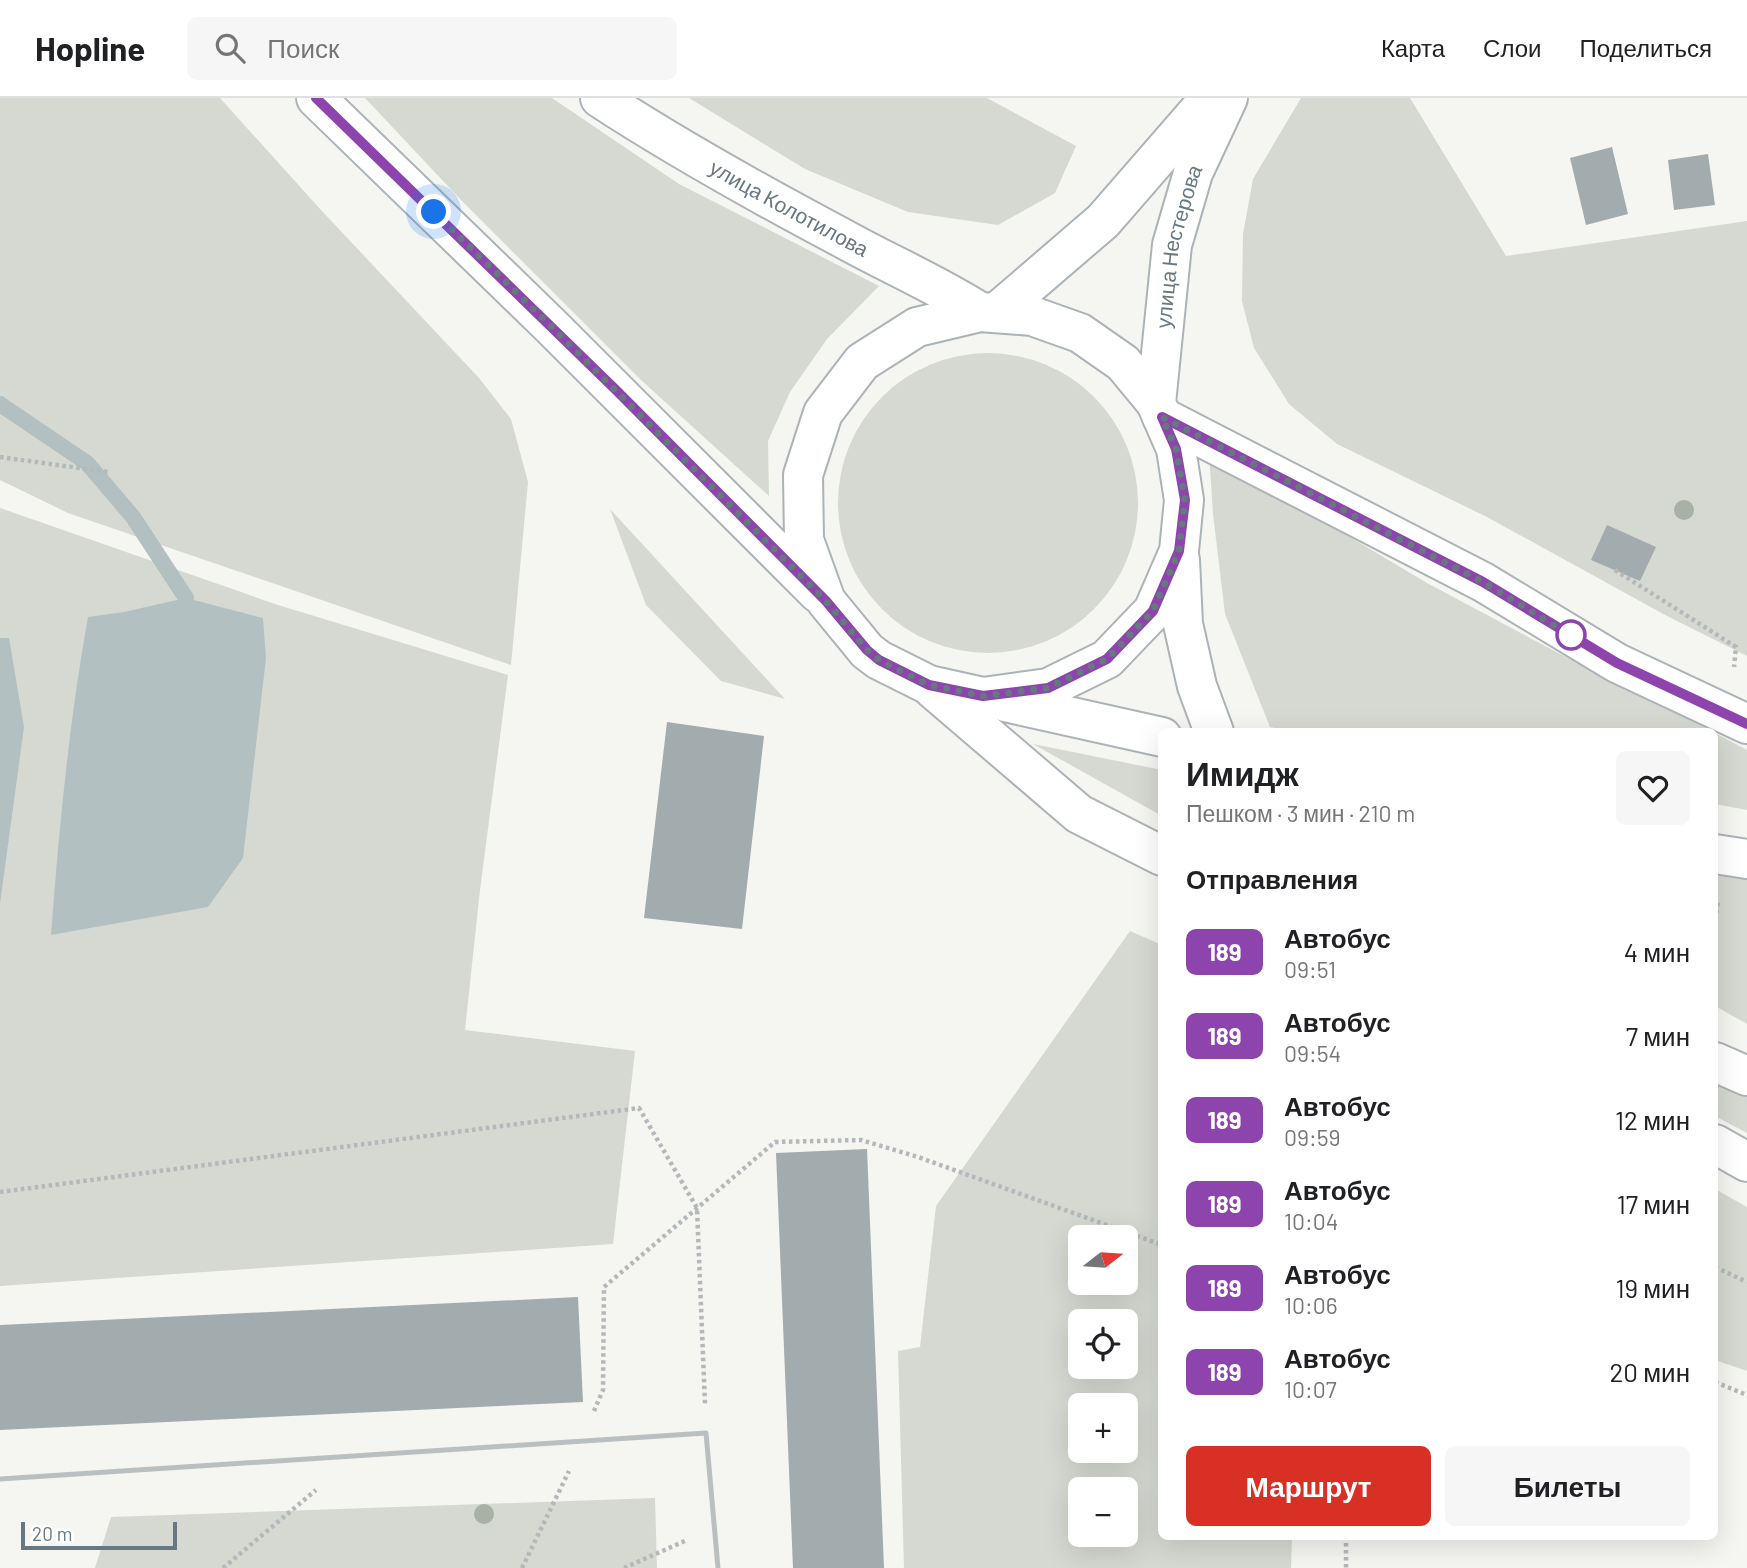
<!DOCTYPE html>
<html lang="ru">
<head>
<meta charset="utf-8">
<style>
  :root { --surface:#fff; --page:#f6f6f6; --text:#202124; --muted:#757577; --line:#e0e0e0; --accent:#d93025 }
  body { margin:0; font-family:Barlow,sans-serif; background:var(--page); color:var(--text); height:100vh; display:flex; flex-direction:column; font-size:26px; white-space:nowrap }
  * { box-sizing:border-box; margin:0 }
  p { font-size:23px; color:var(--muted) }
  .icon { flex:none; width:38px; height:38px; fill:none; stroke:currentColor; stroke-width:2; stroke-linecap:round; stroke-linejoin:round }
  .map { position:relative; flex:1; overflow:hidden }
  .side { position:absolute; left:1158px; top:630px; width:560px; height:812px; display:flex; flex-direction:column; background:var(--surface); border-radius:10px; box-shadow:0 7px 28px #0002 }
  .side>* { flex:none }
  .badge { padding:0 14px; border-radius:10px; font-size:24px; line-height:46px }
  .needle { width:46px; rotate:73deg }
  .tools { position:absolute; left:1068px; top:1127px; display:grid; gap:14px }
  .tools a { display:grid; place-items:center; width:70px; height:70px; border-radius:10px; background:var(--surface); box-shadow:0 7px 28px #0002; font-size:35px }
  .scale { position:absolute; left:21px; bottom:18px; width:156px; box-sizing:border-box; padding-left:7px; border:4px solid #677880; border-top:0; font-size:19px; line-height:24px; white-space:nowrap; color:#677880; -webkit-text-stroke:5px #fff; paint-order:stroke }
  .you { position:absolute; width:35px; height:35px; margin:-18px; border:5px solid #fff; border-radius:50%; background:#1a73e8; box-shadow:0 0 0 10px #1a73e833 }
  .map>.badge { position:absolute; translate:-50% -50%; box-shadow:0 0 0 4px #fff }
  h2 { padding:0 28px; font-size:26px; line-height:63px }
  .round { display:grid; place-items:center; flex:none; width:74px; height:74px; border-radius:10px; background:var(--page) }
  .head { display:flex; align-items:center; justify-content:space-between; height:119px; padding:0 28px }
  h1 { font-size:33px; font-weight:600; line-height:52px }
  .action { display:flex; gap:14px; margin-top:auto; padding:14px 28px }
  .action a { flex:1; height:80px; border-radius:10px; background:var(--accent); color:#fff; font-size:28px; font-weight:600; line-height:80px; text-align:center }
  .action a+a { background:var(--page); color:var(--text) }
  ul { padding:0; list-style:none }
  li { display:flex; align-items:center; gap:21px; height:84px; padding:0 28px }
  li div { flex:1 }
  li b { display:block; font-size:26px }
  li em { font-style:normal }
  li .badge { min-width:77px; font-weight:700; text-align:center }
  header { display:flex; align-items:center; gap:42px; box-sizing:border-box; height:98px; padding:0 35px; background:var(--surface); border-bottom:2px solid var(--line) }
  header strong { font-size:33px }
  nav { display:flex; gap:38px; margin-inline-start:auto; font-size:24px }
  .search { width:490px; height:63px; background:var(--page); display:flex; align-items:center; gap:18px; box-sizing:border-box; padding:0 24px; border-radius:10px; color:var(--muted); font-size:26px }
  .map>svg:first-child { display:block }
  .green { fill:#d5d9d2; fill-rule:evenodd }
  .water { fill:#b3c0c2 }
  .lines { fill:none; stroke-linecap:round; stroke-linejoin:round }
  .stream { stroke:#b3c0c2; stroke-width:16 }
  .building { fill:#a2abae }
  .secondary-casing { stroke:#acb3b6; stroke-width:42 }
  .path { stroke:#b4b8ba; stroke-width:4.5; stroke-dasharray:3.5 3.5; stroke-linecap:butt }
  .service { stroke:#babfc1; stroke-width:5 }
  .secondary { stroke:#fff; stroke-width:38 }
  .tree { fill:#a9b0a4 }
  .line-casing { stroke:#fff; stroke-width:16 }
  .line { stroke:#8e44ad; stroke-width:10 }
  .walk { stroke:#677880; stroke-width:7; stroke-dasharray:0 12.6 }
  .stop-dot { fill:#fff; stroke:#8e44ad; stroke-width:3.5 }
  .labels { text-anchor:middle; stroke-width:7; stroke-linejoin:round; paint-order:stroke }
  .street-label { font-size:21px; fill:#677880; stroke:#fff }
</style>
</head>
<body>
<header>
<strong>Hopline</strong>
<div class="search"><svg class="icon" aria-label="search" viewBox="0 0 24 24"><circle cx="10" cy="10" r="6"/><path d="M15 15l6 6"/></svg>Поиск</div>
<nav><a>Карта</a><a>Слои</a><a>Поделиться</a></nav>
</header>
<div class="map">
<svg width="1747" height="1470" viewBox="0 0 1747 1470">
  <rect width="100%" height="100%" fill="#f5f5f2"/>
  <path class="green" d="M0,0H220L321,112L479,280L511,321L528,384L511,567L68,415L0,382Z
    M365,0H552L679,86L879,188L827,241L790,294L768,343L769,398L642,283L461,102Z
    M689,0H987L1076,48L1055,95L998,127L908,114L805,71Z
    M1301,0H1410L1506,158L1747,123V558L1667,518L1487,419L1337,346L1289,306L1254,250L1242,203L1243,136L1253,81Z
    M838 405a150 150 0 1 1 300 0a150 150 0 1 1-300 0Z
    M1209,355L1427,485L1564,558L1712,633L1296,634L1270,629L1225,516L1213,416Z
    M0,410L278,507L508,577L480,792L465,932L635,953L613,1146L0,1188Z
    M610,411L785,601L721,583L646,507Z
    M1715,635L1747,652V712L1715,706Z
    M1033,646L1162,672V718Z
    M1715,774L1747,780V926L1715,908Z
    M1130,833L1162,847V1438L1292,1439L1291,1470H904L898,1253L920,1249L936,1108ZM1080,1139H1125V1185H1080ZM1080,1223H1125V1269H1080ZM1080,1307H1125V1353H1080ZM1080,1391H1125V1437H1080Z
    M1715,971L1747,990V1035L1715,1018Z
    M1715,1091L1747,1109V1273L1715,1262Z
    M655,1400L657,1470H95L111,1419Z"/>
  <path class="water" d="M186,500L263,520L266,560L243,760L208,809L51,837C59,731 69,624 88,519L124,514Z
    M0,540H9L24,629L0,806Z"/>
  <g class="lines">
    <path class="stream" d="M0,306L87,365L133,419L186,500"/>
  </g>
  <path class="building" d="M1612,49L1628,116L1586,127L1570,60Z
    M1708,56L1715,107L1674,112L1668,62Z
    M1607,427L1656,449L1640,483L1591,462Z
    M667,624L764,638L742,831L644,820Z
    M867,1051L884,1470H793L776,1055Z
    M578,1199L583,1304L0,1332V1227Z"/>
  <g class="lines">
    <g class="secondary-casing">
      <g id="secondary">
        <path d="M316,0L552,229L818,495"/>
        <path id="s1" d="M600,0C678,51 761,97 844,141C889,166 936,186 980,214"/>
        <path d="M996,215L1103,123L1210,0"/>
        <path id="s2" d="M1156,305L1123,265L1080,235L1032,218L980,214L917,229L862,264L823,315L803,377L804,442L826,503L867,553L879,562L929,587L983,599L1048,590L1107,561L1153,513L1179,453L1184,402L1176,351L1156,305L1172,147L1193,75L1228,0"/>
        <path d="M1162,319L1483,484L1617,565L1747,626"/>
        <path d="M1180,462L1183,526L1197,588L1214,634"/>
        <path d="M933,591L1079,716L1162,758"/>
        <path d="M1005,604L1162,639"/>
        <path d="M1715,756L1747,761"/>
        <path d="M1715,964L1747,978"/>
        <path d="M1715,1046L1747,1064"/>
      </g>
    </g>
    <path class="path" d="M0,359L108,374
      M1615,472L1736,549L1734,569
      M1715,829L1718,804
      M0,1094L639,1010L697,1110L705,1306
      M1715,1169L1747,1184
      M1715,1284L1747,1297
      M594,1313L603,1292L604,1189L775,1044L861,1042L918,1059L1162,1147
      M1346,1438V1470
      M223,1470L316,1392
      M522,1470L569,1373
      M624,1470L687,1442"/>
    <path class="service" d="M0,1381L706,1335L718,1470"/>
    <use href="#secondary" class="secondary"/>
  </g>
  <g class="tree">
    <circle cx="1684" cy="412" r="10"/>
    <circle cx="484" cy="1416" r="10"/>
  </g>
  <g class="lines">
    <g class="line-casing">
      <path id="line" d="M316,0L616,292L826,503L867,552L879,562L929,587L983,598L1048,590L1107,561L1153,513L1179,453L1185,402L1176,351L1162,319L1483,484L1617,565L1747,626"/>
    </g>
    <use href="#line" class="line"/>
    <path class="walk" d="M434,114L552,229L826,503L867,552L879,562L929,587L983,598L1048,590L1107,561L1153,513L1179,453L1185,402L1176,351L1162,319L1483,484L1575,540L1571,537"/>
  </g>
  <circle class="stop-dot" cx="1571" cy="537" r="14"/>
  <g class="labels">
    <g class="street-label">
      <text dy="7" stroke="none"><textPath href="#s1" startOffset="219">улица Колотилова</textPath></text>
      <text dy="7" stroke="none"><textPath href="#s2" startOffset="1362">улица Нестерова</textPath></text>
    </g>
  </g>
</svg>
<div class="tools">
<a><svg class="needle" viewBox="-14 -14 28 28"><path d="M0-13l5 13h-10z" fill="#e53935"/><path d="M0 13l5-13h-10z" fill="#757577"/></svg></a>
<a><svg class="icon" aria-label="locate" viewBox="0 0 24 24"><circle cx="12" cy="12" r="6"/><path d="M12 2v4M12 18v4M2 12h4M18 12h4"/></svg></a>
<a>+</a>
<a>−</a>
</div>
<div class="scale">20 m</div>
<div class="you" style="left:434px;top:114px"></div>
<section class="side">
<div class="head"><div><h1>Имидж</h1><p>Пешком · 3 мин · 210 m</p></div><a class="round"><svg class="icon" aria-label="heart" viewBox="0 0 24 24"><path d="M12 20l-8-8c-3-5 5-10 8-4 3-6 11-1 8 4z"/></svg></a></div>
<h2>Отправления</h2>
<ul>
<li><span class="badge" style="background:#8e44ad;color:#fff">189</span><div><b>Автобус</b><p>09:51</p></div><em>4 мин</em></li>
<li><span class="badge" style="background:#8e44ad;color:#fff">189</span><div><b>Автобус</b><p>09:54</p></div><em>7 мин</em></li>
<li><span class="badge" style="background:#8e44ad;color:#fff">189</span><div><b>Автобус</b><p>09:59</p></div><em>12 мин</em></li>
<li><span class="badge" style="background:#8e44ad;color:#fff">189</span><div><b>Автобус</b><p>10:04</p></div><em>17 мин</em></li>
<li><span class="badge" style="background:#8e44ad;color:#fff">189</span><div><b>Автобус</b><p>10:06</p></div><em>19 мин</em></li>
<li><span class="badge" style="background:#8e44ad;color:#fff">189</span><div><b>Автобус</b><p>10:07</p></div><em>20 мин</em></li>
</ul>
<div class="action"><a>Маршрут</a><a>Билеты</a></div>
</section>
</div>
</body>
</html>
